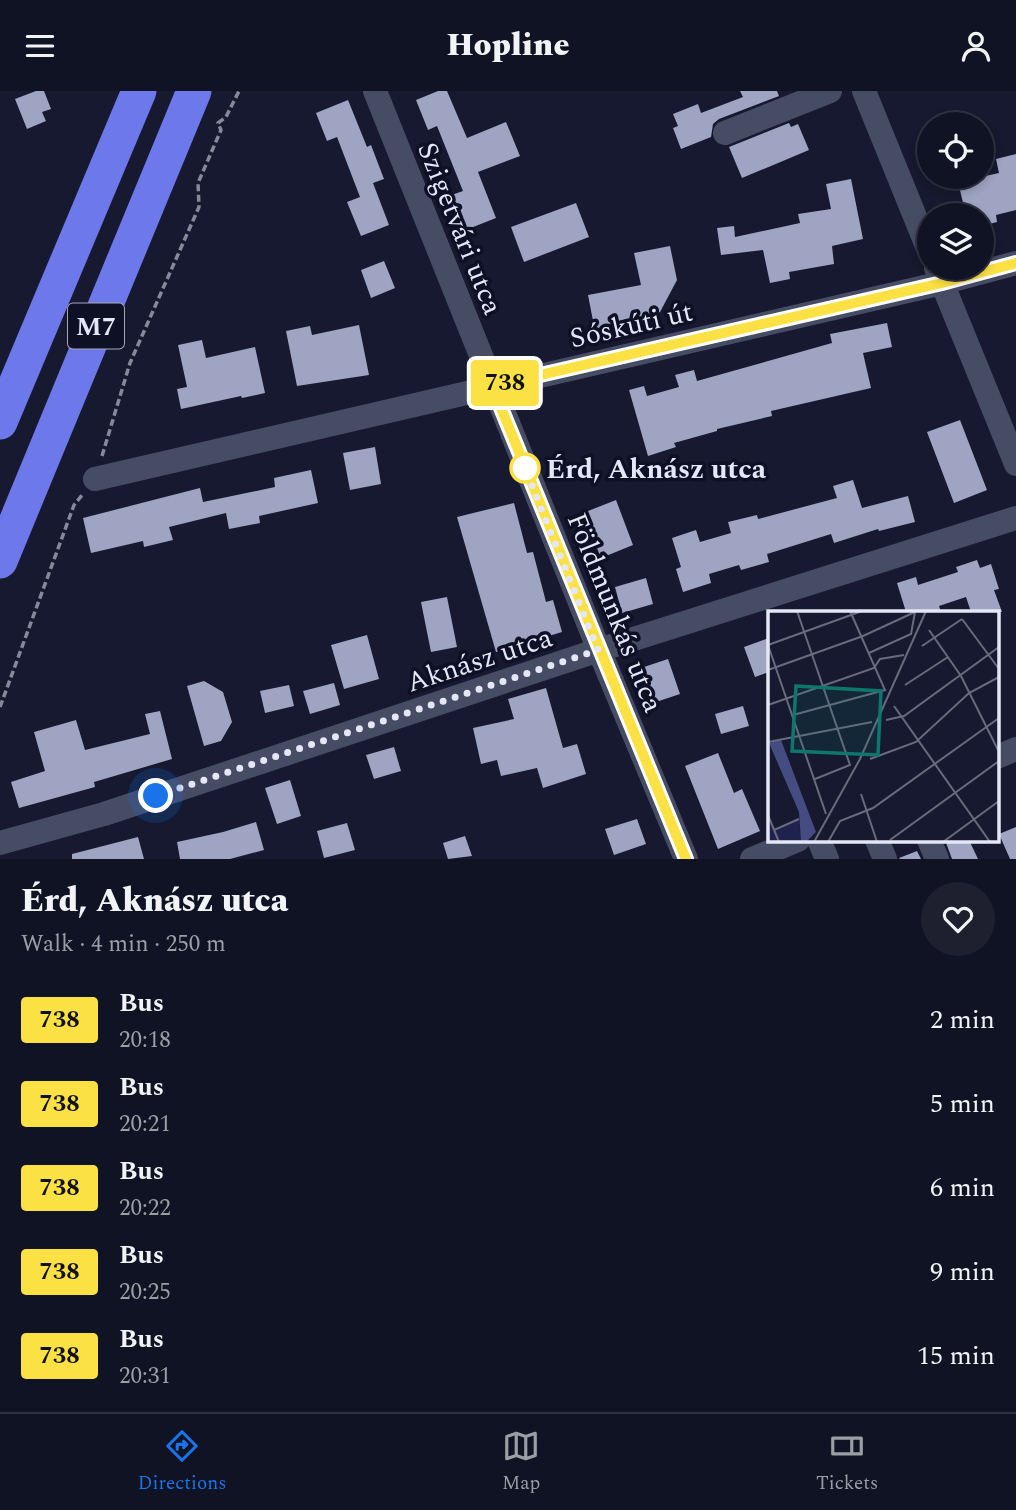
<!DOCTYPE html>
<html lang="en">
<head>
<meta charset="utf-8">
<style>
  :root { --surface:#101323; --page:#1e2030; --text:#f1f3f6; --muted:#9c9ea6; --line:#303241; --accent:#1a73e8 }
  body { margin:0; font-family:Spectral,serif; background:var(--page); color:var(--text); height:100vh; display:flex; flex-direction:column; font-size:26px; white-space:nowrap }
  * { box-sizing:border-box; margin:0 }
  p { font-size:23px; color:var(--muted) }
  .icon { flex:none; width:38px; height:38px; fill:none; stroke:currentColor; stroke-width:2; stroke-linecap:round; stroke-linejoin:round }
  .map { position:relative; height:768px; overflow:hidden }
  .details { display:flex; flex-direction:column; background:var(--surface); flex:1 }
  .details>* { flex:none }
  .badge { padding:0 14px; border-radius:5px; font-size:24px; line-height:46px }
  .fabs { position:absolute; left:917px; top:21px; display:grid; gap:14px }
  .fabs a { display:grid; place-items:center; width:77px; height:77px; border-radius:50%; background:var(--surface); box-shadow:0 4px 10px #0003,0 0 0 2px var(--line); font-size:35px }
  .you { position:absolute; width:35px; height:35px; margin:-18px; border:5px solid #fff; border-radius:50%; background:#1a73e8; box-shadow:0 0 0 10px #1a73e833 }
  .map>.badge { position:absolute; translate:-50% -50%; box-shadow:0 0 0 4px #fff }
  .round { display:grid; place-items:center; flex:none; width:74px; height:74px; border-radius:37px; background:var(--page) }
  .overview { display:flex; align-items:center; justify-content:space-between; height:119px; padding:0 21px }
  h1 { font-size:33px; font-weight:800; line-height:52px }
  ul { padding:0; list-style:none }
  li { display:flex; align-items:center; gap:21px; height:84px; padding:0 21px }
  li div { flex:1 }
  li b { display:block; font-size:26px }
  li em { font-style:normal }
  li .badge { min-width:77px; font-weight:700; text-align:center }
  header { display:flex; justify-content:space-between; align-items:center; height:91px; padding:0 21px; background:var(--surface); font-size:32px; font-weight:800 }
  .tab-bar { display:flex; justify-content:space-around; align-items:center; height:98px; border-top:2px solid var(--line); background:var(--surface); font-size:19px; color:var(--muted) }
  .tab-bar a { display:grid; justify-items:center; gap:4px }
  .tab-bar .on { color:var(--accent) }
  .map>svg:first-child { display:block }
  .building { fill:#9ea4c1 }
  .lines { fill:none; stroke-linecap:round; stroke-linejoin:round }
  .path { stroke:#86899c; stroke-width:3.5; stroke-dasharray:7 3.5; stroke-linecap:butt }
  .minor { stroke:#474c65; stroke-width:24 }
  .highway { stroke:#6d78eb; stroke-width:35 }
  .line-casing { stroke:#fff; stroke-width:16 }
  .line { stroke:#fbe143; stroke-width:10 }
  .walk { stroke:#e4e7f7; stroke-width:7; stroke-dasharray:0 12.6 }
  .stop-dot { fill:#fff; stroke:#fbe143; stroke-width:3.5 }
  .labels { text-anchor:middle; stroke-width:7; stroke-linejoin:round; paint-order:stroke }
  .shield { fill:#0e1025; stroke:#a4a6b8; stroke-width:2 }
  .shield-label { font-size:26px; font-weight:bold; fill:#e4e7f7 }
  .street-label { font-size:28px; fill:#e4e7f7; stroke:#0e1025 }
  .stop-label { font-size:28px; font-weight:bold; fill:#e4e7f7; stroke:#0e1025; text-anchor:start }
  .inset-road { fill:none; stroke:#686b7f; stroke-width:2 }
  .view { fill:#0f766e; fill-opacity:0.15; stroke:#0f766e; stroke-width:3.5 }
  .inset-edge { fill:none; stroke:#e4e7f7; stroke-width:3.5 }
</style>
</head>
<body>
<header><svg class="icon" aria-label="menu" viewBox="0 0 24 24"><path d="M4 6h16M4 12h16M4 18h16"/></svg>Hopline<svg class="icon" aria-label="person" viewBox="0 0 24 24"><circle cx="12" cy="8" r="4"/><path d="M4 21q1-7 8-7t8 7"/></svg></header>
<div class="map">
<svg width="1016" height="768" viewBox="0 0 1016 768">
  <rect width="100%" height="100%" fill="#16192f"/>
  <path class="building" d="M36,0H44L51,18L42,21L46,30L27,38L15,8Z
    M438,0H447L467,47L506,31L520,65L478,81L496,127L463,140L449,105L463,100L437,35L428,39L416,9Z
    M740,0H777L779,5L719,28L713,33L711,46L681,58L673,37L678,35L673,23L698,13L701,22L743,6Z
    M348,9L367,56L371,54L384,88L373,92L389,134L361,145L347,111L360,106L337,46L327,50L316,22Z
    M789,32L791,36L798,33L809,59L742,87L729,56Z
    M1016,63V119L996,124L997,131L982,135V124H966L958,91L999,82L996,68Z
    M851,88L863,148L832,155L834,173L789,181L790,188L770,192L763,159L721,164L717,137L734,135L735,146L800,132L798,123L831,118L826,93Z
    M576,112L589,146L524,171L511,136Z
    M670,155L677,189L660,221L634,227L635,233L595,240L588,204L641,194L634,162Z
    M384,170L395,197L371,207L361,179Z
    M887,232L892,256L863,262L871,297L771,320L772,325L717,338V340L674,352L676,356L648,365L629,299L644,295L647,305L679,296L675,284L694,279L697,290L832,252L830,243Z
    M359,234L369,284L297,295L286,240L310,235L312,244Z
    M202,249L206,267L255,256L265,302L242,307L241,305L181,318L177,298L187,296L178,254Z
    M960,329L987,399L954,412L927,341Z
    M375,356L381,393L350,399L343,362Z
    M311,379L318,412L259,425L260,432L229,438L226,422L169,436L173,449L144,456L143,450L91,462L83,427L200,397L203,411L275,396L274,387Z
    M853,389L862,417L908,405L915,431L879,440L878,438L834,452L831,443L767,463L769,471L741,479L739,474L709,483L711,492L683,501L676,478L681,476L672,447L696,439L700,451L731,442L728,431L757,424L758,428L837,407L833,395Z
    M616,409L633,454L601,467L583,422Z
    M514,412L527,462L533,461L546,511L553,509L562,541L496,561L457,426Z
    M977,469L980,477L991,473L999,498L994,499L1002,521H971L966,506L939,515L941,521H906L897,492L916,486L918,494L958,481L956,476Z
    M646,487L653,513L622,522L615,496Z
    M447,506L457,556L431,561L421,511Z
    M367,544L379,588L344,598L331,554Z
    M769,547V581L755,586L744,556Z
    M668,568L680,603L653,612L641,577Z
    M204,590L223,601L232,631L221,650L204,655L187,595Z
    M334,592L340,614L310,623L303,600Z
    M289,594L294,615L265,622L260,600Z
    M546,597L563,657L577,653L586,683L543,697L537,677L501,685L497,669L481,673L473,637L514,628L508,608Z
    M743,615L749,635L721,643L715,623Z
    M160,620L172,668L94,691L95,696L19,717L11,691L45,680L34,641L76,629L85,659L150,643L145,623Z
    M394,656L401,680L374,688L366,664Z
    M718,662L734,702L742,698L760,740L718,758L685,675Z
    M290,689L301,725L277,733L265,697Z
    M637,728L646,753L614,764L605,738Z
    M256,731L264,759L230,768H180L177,751L223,741Z
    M347,732L355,759L324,767L317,740Z
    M1016,736V768H1010L999,743Z
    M465,745L472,765L448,768L443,752Z
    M138,746L144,768H72V763Z
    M945,749H969L978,768H952Z
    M917,760L921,768H900L899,767Z"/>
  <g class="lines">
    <path class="path" d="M102,365L130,272L199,116L198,92L221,39L218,32L226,26L239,0
      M0,616L74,414L83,403"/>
    <path class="minor" d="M375,0L599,559L686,768
      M864,0L929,160
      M725,42L830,0
      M936,177L1016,373
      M95,388L942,192L1016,172
      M997,666L1016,658
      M819,749L827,768
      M877,749L885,768
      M929,749L937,768
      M0,752L104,723L599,559L1016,427
      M752,768L798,749"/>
    <path class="highway" d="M0,331L139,0
      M0,470L194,0"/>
  </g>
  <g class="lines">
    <g class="line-casing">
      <path id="line" d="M686,768L492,295L942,192L1016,172"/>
    </g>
    <use href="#line" class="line"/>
    <path class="walk" d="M156,705L598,559L521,367L525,377"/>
  </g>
  <circle class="stop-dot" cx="525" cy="377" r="14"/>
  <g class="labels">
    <rect class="shield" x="68" y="212.5" width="56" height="45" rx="5"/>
    <g class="shield-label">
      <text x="96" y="244">M7</text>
    </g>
    <g class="street-label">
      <text transform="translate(461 137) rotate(68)" y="10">Szigetvári utca</text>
      <text transform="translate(631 233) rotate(-13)" y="10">Sóskúti út</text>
      <text transform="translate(616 521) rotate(68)" y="10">Földmunkás utca</text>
      <text transform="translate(479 568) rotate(-18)" y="10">Aknász utca</text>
    </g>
    <g class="stop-label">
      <text x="546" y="387">Érd, Aknász utca</text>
    </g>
  </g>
  <g transform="translate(768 520)">
    <rect width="231" height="231" fill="#16192f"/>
    <path d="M0,208L5,219L31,209L33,231H0Z" fill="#1e224c"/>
    <path d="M13,129L48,221L38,231H33L31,201L1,132Z" fill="#454c81"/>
    <path class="inset-road" d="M29,0L82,154L47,168M194,8L231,58M161,19L193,65L231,141M0,34L58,203M0,34L94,0M154,35L194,8M101,42L143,23L147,1M0,59L95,25L147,1M137,74L180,46M0,94L106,57L112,48L136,44M126,95L222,231M25,104L117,79L82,0M118,109L136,105L231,36M0,131L104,111M102,148L148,131L201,82L231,66M93,183L109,231M0,204L11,231M6,219L31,208M122,229L231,150M46,231L92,148L158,0M60,231L72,210L105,197L231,107M175,231L231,190"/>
    <path class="view" d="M28,75L113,80L110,144L24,140Z"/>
    <rect width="231" height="231" class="inset-edge"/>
  </g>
</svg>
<div class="fabs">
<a><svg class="icon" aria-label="locate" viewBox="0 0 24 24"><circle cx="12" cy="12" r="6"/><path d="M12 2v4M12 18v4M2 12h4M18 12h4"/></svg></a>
<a><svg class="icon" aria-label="layers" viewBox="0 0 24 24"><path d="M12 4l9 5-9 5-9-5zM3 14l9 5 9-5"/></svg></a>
</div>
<div class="you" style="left:156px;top:705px"></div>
<b class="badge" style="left:505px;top:292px;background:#fbe143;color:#111">738</b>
</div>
<section class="details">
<div class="overview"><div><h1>Érd, Aknász utca</h1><p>Walk · 4 min · 250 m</p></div><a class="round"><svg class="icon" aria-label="heart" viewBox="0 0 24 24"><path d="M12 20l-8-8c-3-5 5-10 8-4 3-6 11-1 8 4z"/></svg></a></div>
<ul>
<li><span class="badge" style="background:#fbe143;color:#111">738</span><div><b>Bus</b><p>20:18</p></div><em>2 min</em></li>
<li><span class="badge" style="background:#fbe143;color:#111">738</span><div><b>Bus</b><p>20:21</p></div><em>5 min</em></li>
<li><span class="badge" style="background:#fbe143;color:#111">738</span><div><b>Bus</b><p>20:22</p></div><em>6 min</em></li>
<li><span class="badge" style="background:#fbe143;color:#111">738</span><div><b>Bus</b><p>20:25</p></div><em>9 min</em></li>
<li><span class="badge" style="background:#fbe143;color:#111">738</span><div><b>Bus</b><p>20:31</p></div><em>15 min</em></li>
</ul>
</section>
<nav class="tab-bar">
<a class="on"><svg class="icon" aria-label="directions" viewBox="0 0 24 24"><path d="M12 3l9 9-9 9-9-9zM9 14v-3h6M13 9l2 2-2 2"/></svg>Directions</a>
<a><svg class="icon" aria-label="map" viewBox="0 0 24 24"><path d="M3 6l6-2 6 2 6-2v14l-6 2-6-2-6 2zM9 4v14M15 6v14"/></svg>Map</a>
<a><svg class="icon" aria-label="tickets" viewBox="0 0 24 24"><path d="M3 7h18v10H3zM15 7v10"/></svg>Tickets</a>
</nav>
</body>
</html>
